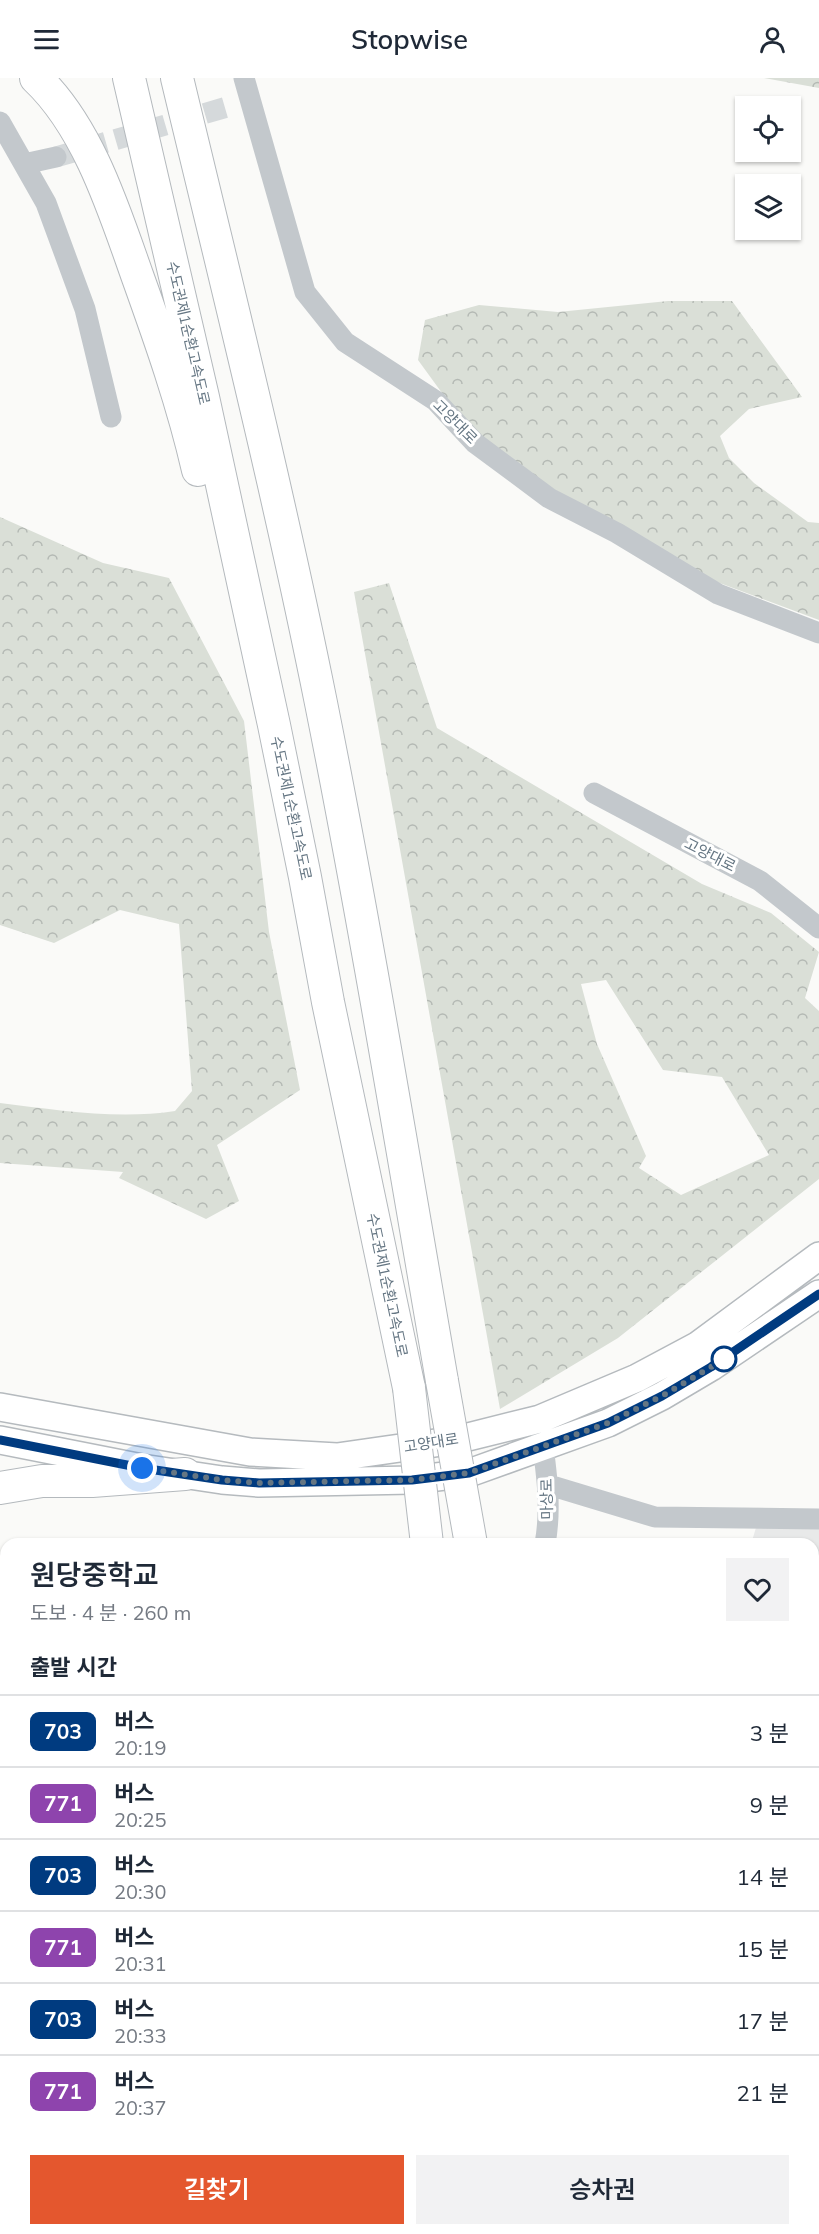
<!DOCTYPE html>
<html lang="ko">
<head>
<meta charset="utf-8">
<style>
  :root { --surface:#fff; --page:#f2f2f3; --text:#1f2937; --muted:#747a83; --line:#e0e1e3; --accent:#e4572e }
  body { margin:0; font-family:Mulish,"Noto Sans KR",sans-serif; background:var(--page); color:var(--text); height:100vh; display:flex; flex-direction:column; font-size:22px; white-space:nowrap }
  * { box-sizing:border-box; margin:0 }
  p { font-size:20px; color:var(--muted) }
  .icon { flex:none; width:33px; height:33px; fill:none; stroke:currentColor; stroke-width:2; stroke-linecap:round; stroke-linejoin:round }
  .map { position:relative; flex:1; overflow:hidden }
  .sheet { position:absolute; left:0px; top:1460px; width:819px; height:698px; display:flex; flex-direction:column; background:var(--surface); border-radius:18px 18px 0 0; box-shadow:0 2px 4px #0004 }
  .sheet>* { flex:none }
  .badge { padding:0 12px; border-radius:9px; font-size:21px; line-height:39px }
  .tools { position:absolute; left:735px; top:18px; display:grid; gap:12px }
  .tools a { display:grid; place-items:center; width:66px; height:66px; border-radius:0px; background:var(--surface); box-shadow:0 2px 4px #0004; font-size:30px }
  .you { position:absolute; width:30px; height:30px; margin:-15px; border:4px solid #fff; border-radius:50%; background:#1a73e8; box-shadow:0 0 0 9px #1a73e833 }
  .map>.badge { position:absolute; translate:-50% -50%; box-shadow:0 0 0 3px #fff }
  h2 { padding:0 30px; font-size:22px; line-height:54px }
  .round { display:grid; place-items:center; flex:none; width:63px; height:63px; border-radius:0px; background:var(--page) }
  .head { display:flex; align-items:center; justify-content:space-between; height:102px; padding:0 30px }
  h1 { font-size:28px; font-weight:600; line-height:45px }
  .button { display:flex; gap:12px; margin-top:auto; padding:12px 30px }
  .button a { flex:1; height:69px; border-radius:0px; background:var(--accent); color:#fff; font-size:24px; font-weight:600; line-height:69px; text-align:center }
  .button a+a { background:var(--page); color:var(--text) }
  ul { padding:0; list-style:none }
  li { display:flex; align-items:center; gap:18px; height:72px; padding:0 30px; border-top:2px solid var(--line) }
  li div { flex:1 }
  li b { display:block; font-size:22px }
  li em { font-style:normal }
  li .badge { min-width:66px; font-weight:700; text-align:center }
  header { display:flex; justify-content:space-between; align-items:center; height:78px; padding:0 30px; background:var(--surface); font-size:27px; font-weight:600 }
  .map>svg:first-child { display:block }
  .built { fill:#e8e9e9 }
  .forest { fill:url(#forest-crowns); fill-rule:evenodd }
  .park { fill:#dadfd7 }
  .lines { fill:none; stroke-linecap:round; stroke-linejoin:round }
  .minor-tunnel { stroke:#d5d9db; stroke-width:21; stroke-dasharray:21 10; stroke-linecap:butt }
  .major-casing { stroke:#b5babe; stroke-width:30 }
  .highway-casing { stroke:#b4b9bd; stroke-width:34 }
  .minor { stroke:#c3c8cc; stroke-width:21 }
  .major { stroke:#fff; stroke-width:27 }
  .highway { stroke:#fff; stroke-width:32 }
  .highway-bridge-casing { stroke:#b4b9bd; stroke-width:34; stroke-linecap:butt }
  .highway-bridge { stroke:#fff; stroke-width:32 }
  .line-casing { stroke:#fff; stroke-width:14 }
  .line { stroke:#003b80; stroke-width:9 }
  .walk { stroke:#657683; stroke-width:6; stroke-dasharray:0 10.8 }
  .stop-dot { fill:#fff; stroke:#003b80; stroke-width:3 }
  .labels { text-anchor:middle; stroke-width:6; stroke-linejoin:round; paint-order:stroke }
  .street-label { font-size:15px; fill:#657683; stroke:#fff }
</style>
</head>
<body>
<header><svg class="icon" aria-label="menu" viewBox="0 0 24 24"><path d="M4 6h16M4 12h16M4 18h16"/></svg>Stopwise<svg class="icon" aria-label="person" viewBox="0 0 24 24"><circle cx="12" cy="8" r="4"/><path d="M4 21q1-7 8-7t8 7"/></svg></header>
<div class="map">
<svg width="819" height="2156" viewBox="0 0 819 2156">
  <defs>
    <pattern id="forest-crowns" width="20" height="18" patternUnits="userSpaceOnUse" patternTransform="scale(1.5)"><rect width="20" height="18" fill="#dadfd7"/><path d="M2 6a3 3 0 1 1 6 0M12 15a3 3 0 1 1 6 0" fill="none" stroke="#b4b9b4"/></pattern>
  </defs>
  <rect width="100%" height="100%" fill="#fafaf8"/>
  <path class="built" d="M819,1431V1573L813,1570V1466H751L759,1440Z"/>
  <path class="forest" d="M764,0H819V10Z
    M668,223H732L802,319L749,331L720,358L729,380L754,405L808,444L819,445V542L717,504L504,383L442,315L418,282L425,242L479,227L558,234Z
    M0,439L103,485L169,500L244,643L269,854L300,1012L217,1067L239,1123L206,1141L119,1100L123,1094L0,1085V1025C58,1032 117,1042 175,1033L192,1013L179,846L120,832L54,865L0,847Z
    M389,505L437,650L702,806L771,835L819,874L805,920L819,933V1101L618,1260L500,1331L354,514ZM606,902L663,992L722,999L769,1077L681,1117L639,1090L646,1078L597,966L581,906Z
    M813,1979L819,1982V2156H575L576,2151H813Z"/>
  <path class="park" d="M813,1592L819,1595V1854L813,1851Z"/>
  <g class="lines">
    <path class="minor-tunnel" d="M56,79L234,27"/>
    <g class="major-casing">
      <path id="major" d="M0,1329L250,1374L337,1379L456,1362L540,1341L637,1300L697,1268L819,1178
        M0,1362L142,1390L222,1402L259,1405L412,1402L469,1395L608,1345L662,1318L711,1289L819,1216"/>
    </g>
    <g class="highway-casing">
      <path id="highway" d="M36,0C88,49 114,132 137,197C160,261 183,326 198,392
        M129,0L203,319L274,647L305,799L328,924L409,1310
        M177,0C227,208 279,416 321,625C366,850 403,1077 442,1303
        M0,1410L42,1403H92L185,1396
        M485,2151V2156
        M534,2151V2156"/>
    </g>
    <path class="minor" d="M244,0L305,214L345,264L436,323L475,365L549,420L617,455L718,516L819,555
      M0,44L46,125L85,231L111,339
      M24,86L56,79
      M594,715L760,803L819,850
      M541,1353C546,1391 552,1428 545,1466
      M549,1407L655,1439L819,1441
      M813,1584L819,1587
      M0,1865L6,1871
      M0,1926L6,1920
      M813,1967L819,1970
      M61,2151L64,2156"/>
    <use href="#major" class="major"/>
    <use href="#highway" class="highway"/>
    <g class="highway-bridge-casing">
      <path id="highway-bridge" d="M442,1303L471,1466
        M409,1310L427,1466"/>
    </g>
    <use href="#highway-bridge" class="highway-bridge"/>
  </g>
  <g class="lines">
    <g class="line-casing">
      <path id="line" d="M0,1362L142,1390L222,1402L259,1405L412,1402L469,1395L608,1345L662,1318L711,1289L819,1216"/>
    </g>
    <use href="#line" class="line"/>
    <path class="walk" d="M142,1390L222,1402L259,1405L412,1402L469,1395L608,1345L662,1318L728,1279L724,1281"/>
  </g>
  <circle class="stop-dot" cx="724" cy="1281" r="12"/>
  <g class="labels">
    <g class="street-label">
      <text transform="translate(188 255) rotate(77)" y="5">수도권제1순환고속도로</text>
      <text transform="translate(455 344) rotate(45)" y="5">고양대로</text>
      <text transform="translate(291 730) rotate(78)" y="5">수도권제1순환고속도로</text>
      <text transform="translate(710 777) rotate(27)" y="5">고양대로</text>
      <text transform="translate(387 1207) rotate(78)" y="5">수도권제1순환고속도로</text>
      <text transform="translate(431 1365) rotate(-9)" y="5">고양대로</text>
      <text transform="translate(547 1421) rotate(-91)" y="5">마상로</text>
    </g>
  </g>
</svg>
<div class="tools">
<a><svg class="icon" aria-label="locate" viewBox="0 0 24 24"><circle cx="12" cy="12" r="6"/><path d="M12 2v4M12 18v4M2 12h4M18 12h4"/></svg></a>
<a><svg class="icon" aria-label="layers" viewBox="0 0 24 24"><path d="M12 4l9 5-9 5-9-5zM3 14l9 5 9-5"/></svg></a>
</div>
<div class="you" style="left:142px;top:1390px"></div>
<section class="sheet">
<div class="head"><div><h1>원당중학교</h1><p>도보 · 4 분 · 260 m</p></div><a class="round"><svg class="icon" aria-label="heart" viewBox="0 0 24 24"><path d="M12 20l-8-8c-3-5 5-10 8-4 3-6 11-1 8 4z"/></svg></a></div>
<h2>출발 시간</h2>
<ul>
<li><span class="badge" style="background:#003b80;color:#fff">703</span><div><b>버스</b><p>20:19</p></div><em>3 분</em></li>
<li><span class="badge" style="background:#8e44ad;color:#fff">771</span><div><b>버스</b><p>20:25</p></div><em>9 분</em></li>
<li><span class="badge" style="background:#003b80;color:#fff">703</span><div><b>버스</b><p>20:30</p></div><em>14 분</em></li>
<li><span class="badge" style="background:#8e44ad;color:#fff">771</span><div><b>버스</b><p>20:31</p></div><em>15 분</em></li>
<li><span class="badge" style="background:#003b80;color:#fff">703</span><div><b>버스</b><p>20:33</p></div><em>17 분</em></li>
<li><span class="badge" style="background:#8e44ad;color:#fff">771</span><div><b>버스</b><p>20:37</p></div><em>21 분</em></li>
</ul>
<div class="button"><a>길찾기</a><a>승차권</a></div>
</section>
</div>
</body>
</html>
